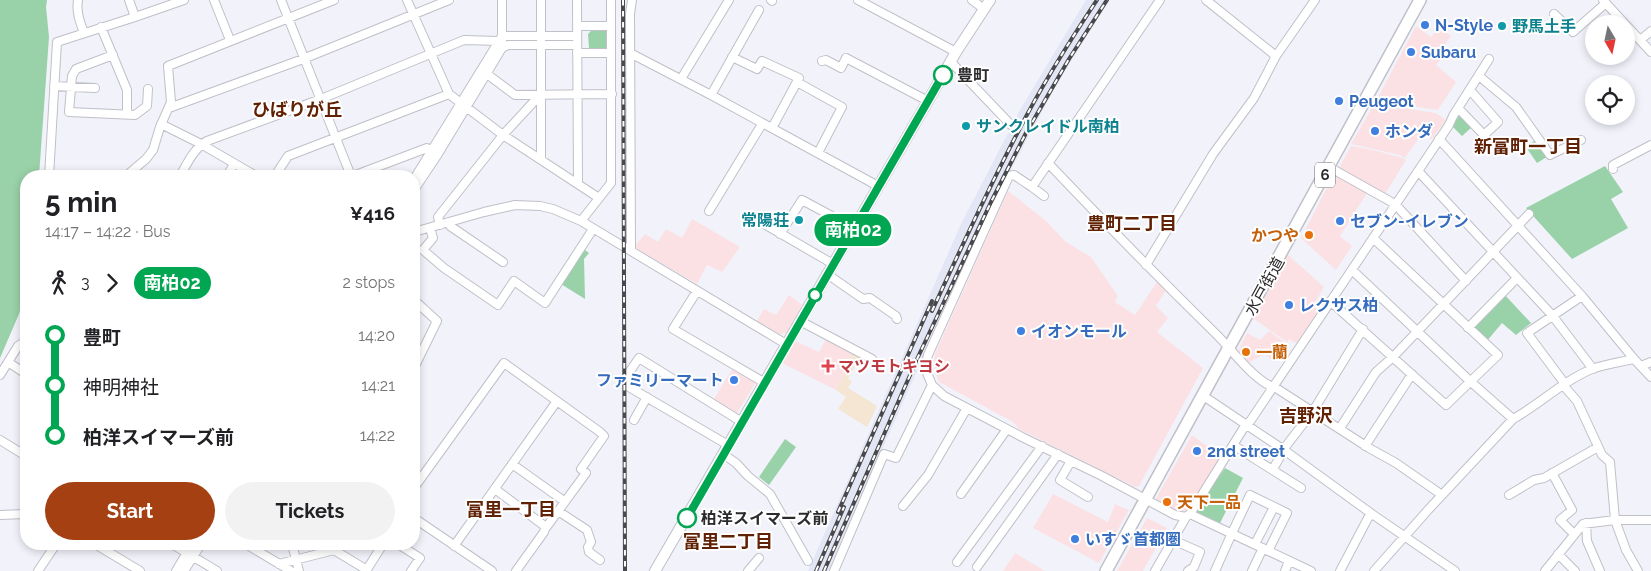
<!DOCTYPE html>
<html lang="en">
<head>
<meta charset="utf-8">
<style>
  :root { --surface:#fff; --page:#f2f2f2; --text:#202124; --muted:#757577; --accent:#a54012 }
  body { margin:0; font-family:Raleway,"Noto Sans JP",sans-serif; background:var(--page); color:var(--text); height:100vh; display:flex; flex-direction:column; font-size:19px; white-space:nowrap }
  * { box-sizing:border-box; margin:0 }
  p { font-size:16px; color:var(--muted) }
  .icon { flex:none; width:28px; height:28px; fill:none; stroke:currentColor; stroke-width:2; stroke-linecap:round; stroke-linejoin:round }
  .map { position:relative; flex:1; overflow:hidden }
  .drawer { position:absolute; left:20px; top:170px; width:400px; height:380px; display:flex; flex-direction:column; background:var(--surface); border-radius:20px; box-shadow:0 2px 8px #0003 }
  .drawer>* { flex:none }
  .badge { padding:0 10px; border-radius:16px; font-size:18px; line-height:32px }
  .needle { width:32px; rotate:171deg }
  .tools { position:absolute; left:1585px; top:15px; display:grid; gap:10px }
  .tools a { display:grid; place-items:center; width:50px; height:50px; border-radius:50%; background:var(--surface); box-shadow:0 2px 8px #0003; font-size:25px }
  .map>.badge { position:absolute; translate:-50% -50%; box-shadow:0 0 0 2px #fff }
  .legs { display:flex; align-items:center; gap:8px; height:55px; padding:0 25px; font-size:16px }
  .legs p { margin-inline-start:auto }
  .overview { display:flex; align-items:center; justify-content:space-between; height:85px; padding:0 25px }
  h1 { font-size:28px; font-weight:700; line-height:38px }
  .primary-button { display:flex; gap:10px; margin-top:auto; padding:10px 25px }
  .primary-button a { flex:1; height:58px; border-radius:30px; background:var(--accent); color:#fff; font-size:20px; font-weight:700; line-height:58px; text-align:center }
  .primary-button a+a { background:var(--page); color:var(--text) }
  ul { padding:0 25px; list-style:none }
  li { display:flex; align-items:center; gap:18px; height:50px; font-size:19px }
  li i { display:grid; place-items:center; width:8px; height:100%; margin:0 6px; background:currentColor }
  li i::after { content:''; width:12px; height:12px; margin:-6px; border:4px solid; border-radius:50%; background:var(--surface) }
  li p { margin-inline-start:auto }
  li:first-child i { background:linear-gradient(#0000 50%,currentColor 0) }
  li:last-child i { background:linear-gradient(currentColor 50%,#0000 0) }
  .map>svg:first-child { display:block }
  .commercial { fill:#fce1e4 }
  .industrial { fill:#f5e6d3 }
  .built { fill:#e3e6f5 }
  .green { fill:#99d1a8 }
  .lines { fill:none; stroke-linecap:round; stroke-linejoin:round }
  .minor-casing { stroke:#bfc0c8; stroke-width:10 }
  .major-casing { stroke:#bfc0c8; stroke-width:12 }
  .highway-casing { stroke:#bfc0c8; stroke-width:14 }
  .minor { stroke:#fff; stroke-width:8 }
  .major { stroke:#fff; stroke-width:10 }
  .highway { stroke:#fff; stroke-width:11 }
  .rail-casing { stroke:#49494d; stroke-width:4 }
  .rail { stroke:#fff; stroke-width:2; stroke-dasharray:5.5; stroke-linecap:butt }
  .line-1-casing { stroke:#fff; stroke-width:11 }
  .line-1 { stroke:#00a651; stroke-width:8 }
  .shop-dot { fill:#3f7fe0; stroke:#fff; stroke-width:2 }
  .culture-dot { fill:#0f9aa8; stroke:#fff; stroke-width:2 }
  .stop-1-dot { fill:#fff; stroke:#00a651; stroke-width:2.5 }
  .food-dot { fill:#e8710a; stroke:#fff; stroke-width:2 }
  .health-dot { fill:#e0444e; stroke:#fff; stroke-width:2 }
  .labels { text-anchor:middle; stroke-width:4; stroke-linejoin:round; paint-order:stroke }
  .shield { fill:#fff; stroke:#6b6b6d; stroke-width:1 }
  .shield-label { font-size:15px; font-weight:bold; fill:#2b2b2e }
  .shop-label { font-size:16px; font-weight:bold; fill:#366cbe; stroke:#fff; text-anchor:start }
  .culture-label { font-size:16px; font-weight:bold; fill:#0d838f; stroke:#fff; text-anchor:start }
  .stop-label { font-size:16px; font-weight:bold; fill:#2b2b2e; stroke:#fff; text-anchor:start }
  .food-label { font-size:16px; font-weight:bold; fill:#c56008; stroke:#fff; text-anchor:start }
  .street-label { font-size:16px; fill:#2b2b2e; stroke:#fff }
  .health-label { font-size:16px; font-weight:bold; fill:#be3a42; stroke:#fff; text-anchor:start }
  .neighbourhood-label { font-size:18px; font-weight:bold; fill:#612104; stroke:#fff }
</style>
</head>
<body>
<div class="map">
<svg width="1651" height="571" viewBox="0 0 1651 571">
  <rect width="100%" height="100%" fill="#f1f2fa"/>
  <path class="commercial" d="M1416,26L1431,37L1439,28L1451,36L1439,53L1443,57L1436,65L1456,82L1438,110L1376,101Z
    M1374,104L1436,113L1446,120L1432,139L1421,135L1405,158L1400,155L1351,144Z
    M1351,146L1373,150L1403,158L1406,160L1385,194L1339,168Z
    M1334,174L1367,193L1340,236L1352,246L1336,270L1301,238Z
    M1008,191L1045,220L1066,242L1091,257L1118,296L1115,302L1135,315L1157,282L1166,290L1156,306L1168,318L1157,332L1203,368L1139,486L1135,487L1019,429L1013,422L939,382L935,372L934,364L935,354Z
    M692,219L740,247L722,272L707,265L697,284L634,247L645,234L658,242L666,229L682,238Z
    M1287,254L1324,287L1313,306L1321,311L1299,345L1289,339L1287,342L1254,319Z
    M789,295L802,305L786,333L779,334L757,321L764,309L776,315Z
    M1269,331L1287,344L1274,362L1265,354L1249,362L1236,355L1247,333L1260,340Z
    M826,339L852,353L844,374L836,390L780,362L793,340L819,352Z
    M733,368L756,382L737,413L714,399Z
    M1192,435L1224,459L1187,516L1154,502Z
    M1053,494L1108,522L1115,504L1129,510L1099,563L1033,528Z
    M1147,518L1167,528L1143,571H1117Z
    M1015,553L1045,571H1003Z"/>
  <path class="industrial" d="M852,353L860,357L848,379L852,381L848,388L877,406L867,427L838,409L846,397L836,390L844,374Z"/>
  <path class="built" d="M1086,0H1109L1059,80L994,201L920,364L828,571H808L961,224L1020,110Z"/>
  <path class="green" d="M0,0H47L46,7L49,37L39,176H26V289L19,314L0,358Z
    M591,31H609V49H590L589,48L588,34Z
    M1460,115L1472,127L1462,136L1452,126Z
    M1538,138L1550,155L1537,163L1526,147Z
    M1605,166L1623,192L1611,199L1628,228L1572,259L1526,208Z
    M585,250L589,253L584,259L585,299L561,284L582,251Z
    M1504,294L1531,323L1516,335L1502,323L1486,342L1473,326Z
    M785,439L796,447L769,485L759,477Z
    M1225,468L1243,478L1219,525L1197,515L1195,510Z"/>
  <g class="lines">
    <g class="minor-casing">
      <path id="minor" d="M78,0C76,12 80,22 84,33
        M214,0L230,40
        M281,0L351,176
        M407,0L449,94L503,135L599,198
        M541,0V159
        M577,0L578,184
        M771,0L772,1
        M858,0L956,52
        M972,0L984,9
        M1160,0L1032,187L1014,175L1009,176L928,355L926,365L927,373L932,385L944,396L1024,438L1102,476L1175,515L1186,517
        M1206,0L1276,56
        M1603,0L1625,24
        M1554,14L1573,32L1606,3
        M135,17L184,0
        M1626,25L1651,52
        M577,26H611
        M101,27L127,90V114
        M1640,40L1651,31
        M502,48L508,45H577
        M577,53H611
        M630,53L711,95L878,186
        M113,55L76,69L72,76L69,112L135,115L147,106L148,89
        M732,57L757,69L762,61L799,78L772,128
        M822,61L826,60L841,68L846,58L928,101
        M951,62L1011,125
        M483,71L515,95L612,94
        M1479,76L1516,107L1550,155L1581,140
        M681,79L729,0
        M797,82L842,107L818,153
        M54,86L95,88
        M711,95L759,10
        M169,108L303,59L449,0
        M1458,108L1484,135L1498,122L1470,90
        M161,124L201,144L256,176
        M1048,163C1103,221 1159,278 1217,335C1232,350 1256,383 1276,388L1369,448L1396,463L1442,495
        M1329,167L1395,204L1466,281
        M1613,169V165L1651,145
        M1418,171L1552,315L1593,369
        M49,176L57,42L135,17L129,0
        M126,176L146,159L153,150L160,127L171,102L168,66L334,0
        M180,176C187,164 194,148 207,141L321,99L464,40L499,41
        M227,176L234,164
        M275,176L288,156L449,94
        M353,176L427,148L437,153
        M414,179L502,36H577
        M1032,187L1044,196
        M414,190L438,154L502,48V0
        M709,211L762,124
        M581,221L611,183V0
        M759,221L833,264
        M449,222L450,226L503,262
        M440,225L438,217L503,135L540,95
        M430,228L433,238L423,250L444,268L498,305L514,281L545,303L593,229
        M414,232L484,212L515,205L540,206L553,209L581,221L786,344
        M780,234L802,200L854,228
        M631,251L630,14L632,0
        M1146,265L1213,154L1254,98L1276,56L1315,0
        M1352,270L1471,382L1513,419
        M827,274L863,299L870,298L896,316L897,319
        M697,291L673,329L765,383
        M414,300L437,321L414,368
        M1330,301L1446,405L1498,355L1373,238
        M800,321L872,359
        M1468,328L1517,278
        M1634,359L1651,377
        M8,362L26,374
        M1641,366L1651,362
        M0,375L18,346L26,341
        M1565,384L1527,333L1582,296
        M1563,385L1577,401L1602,455L1610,462L1615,520L1626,550L1638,571
        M1202,395L1284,450L1372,514L1455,571
        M634,420L647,397
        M1340,428L1376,372L1393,357L1529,214
        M0,440L26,456
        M728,445L629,387L628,374L639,358L742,422
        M1233,445L1301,488
        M1365,446L1412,374
        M723,454L736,463L748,476L770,494L808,561
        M1071,461L1060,480L1088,497
        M512,464L564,501
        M1273,469L1286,446L1313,411L1363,329
        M1552,473L1572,510L1560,520L1574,534
        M414,488L504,363L600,432L604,436L581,469L586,473L545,529L544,532L516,571
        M495,489L546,527
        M961,494L1007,429
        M1509,495L1534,480L1544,478L1598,447
        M903,506L928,475L967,408
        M558,511L587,530L591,542L588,547L589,552L600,560
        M1190,514L1311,571
        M0,515L26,514
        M414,518L492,571
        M1586,523L1587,541L1600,571
        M1232,533L1250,495L1287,513L1268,551
        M1173,540L1200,552L1194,567L1188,571
        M95,544L140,571
        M172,544L217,571
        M246,544L291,571
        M292,544L299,571
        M332,544L334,550L367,570
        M398,544L420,558L411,571
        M1255,544L1274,507
        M454,546L557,401
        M1558,554L1575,571
        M957,562L1042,446
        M279,564L334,550
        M977,567L1058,454
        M38,571L56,544
        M176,571L192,544
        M184,571L201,544
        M366,571L383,544
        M748,571L759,558
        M834,571L884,454L896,458L932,385
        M1155,571L1186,517L1190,514L1243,429L1251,420L1449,125L1453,116L1489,59
        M1215,571L1232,533
        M1252,571L1263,548
        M1285,571L1289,561
        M1340,571L1368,518L1372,514
        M1374,571L1428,510L1513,419C1540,404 1563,381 1592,369C1605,364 1621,362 1634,359L1582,296L1439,139
        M1545,571L1583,524L1615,520H1651"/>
    </g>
    <g class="major-casing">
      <path id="major" d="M655,571L928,101L956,52L990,0"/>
    </g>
    <g class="highway-casing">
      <path id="highway" d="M1106,571L1420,0"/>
    </g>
    <use href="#minor" class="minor"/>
    <use href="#major" class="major"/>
    <use href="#highway" class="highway"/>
    <g class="rail-casing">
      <path id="rail" d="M623,0L625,571
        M932,311C960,250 988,189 1019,130C1042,85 1069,42 1097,0
        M838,512L932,301
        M816,571L844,507
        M824,571L918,357L991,202L1026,133L1069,59L1107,0"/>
    </g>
    <use href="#rail" class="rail"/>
  </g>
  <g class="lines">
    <g class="line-1-casing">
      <path id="line-1" d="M687,518L943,75"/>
    </g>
    <use href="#line-1" class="line-1"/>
  </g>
  <g class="shop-dot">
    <circle cx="1425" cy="25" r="5"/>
    <circle cx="1411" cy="52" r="5"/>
    <circle cx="1339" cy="101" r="5"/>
    <circle cx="1375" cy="131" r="5"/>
    <circle cx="1340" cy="221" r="5"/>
    <circle cx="1289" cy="305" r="5"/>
    <circle cx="1021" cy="331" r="5"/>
    <circle cx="734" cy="380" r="5"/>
    <circle cx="1197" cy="451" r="5"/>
    <circle cx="1075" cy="539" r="5"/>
  </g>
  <g class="culture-dot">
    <circle cx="1502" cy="26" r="5"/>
    <circle cx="966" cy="126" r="5"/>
    <circle cx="799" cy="220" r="5"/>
  </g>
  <g class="stop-1-dot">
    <circle cx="943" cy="75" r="9"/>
    <circle cx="815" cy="295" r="6"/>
    <circle cx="687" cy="518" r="9"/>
  </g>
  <g class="food-dot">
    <circle cx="1309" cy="235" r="5"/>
    <circle cx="1246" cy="352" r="5"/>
    <circle cx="1167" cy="502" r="5"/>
  </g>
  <path class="health-dot" d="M825.5 358.5h5v5h5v5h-5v5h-5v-5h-5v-5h5z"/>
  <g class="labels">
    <rect class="shield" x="1315" y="162.5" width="20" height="25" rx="4"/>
    <g class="shield-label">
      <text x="1325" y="180">6</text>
    </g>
    <g class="shop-label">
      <text x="1435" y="31">N-Style</text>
      <text x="1421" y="58">Subaru</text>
      <text x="1349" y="107">Peugeot</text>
      <text x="1385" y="137">ホンダ</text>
      <text x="1350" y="227">セブン-イレブン</text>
      <text x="1299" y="311">レクサス柏</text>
      <text x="1031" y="337">イオンモール</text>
      <text x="724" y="386" text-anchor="end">ファミリーマート</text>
      <text x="1207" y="457">2nd street</text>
      <text x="1085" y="545">いすゞ首都圏</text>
    </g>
    <g class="culture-label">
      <text x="1512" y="32">野馬土手</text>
      <text x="976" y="132">サンクレイドル南柏</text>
      <text x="789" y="226" text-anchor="end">常陽荘</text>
    </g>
    <g class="stop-label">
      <text x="957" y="81">豊町</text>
      <text x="701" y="524">柏洋スイマーズ前</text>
    </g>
    <g class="food-label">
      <text x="1299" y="241" text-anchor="end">かつや</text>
      <text x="1256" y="358">一蘭</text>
      <text x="1177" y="508">天下一品</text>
    </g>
    <g class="street-label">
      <text transform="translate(1264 286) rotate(-61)" y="6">水戸街道</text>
    </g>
    <g class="health-label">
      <text x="838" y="372">マツモトキヨシ</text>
    </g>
    <g class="neighbourhood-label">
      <text x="297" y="116">ひばりが丘</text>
      <text x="1528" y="153">新富町一丁目</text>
      <text x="1132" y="230">豊町二丁目</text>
      <text x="1306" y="422">吉野沢</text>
      <text x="511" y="516">富里一丁目</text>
      <text x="728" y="548">富里二丁目</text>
    </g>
  </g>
</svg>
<div class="tools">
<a><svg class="needle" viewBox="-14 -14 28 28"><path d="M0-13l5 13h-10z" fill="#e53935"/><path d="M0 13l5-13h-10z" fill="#757577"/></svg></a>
<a><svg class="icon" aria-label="locate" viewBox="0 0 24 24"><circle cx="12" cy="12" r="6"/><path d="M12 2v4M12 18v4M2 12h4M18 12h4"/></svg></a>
</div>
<b class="badge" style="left:853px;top:230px;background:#00a651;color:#fff">南柏02</b>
<section class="drawer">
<div class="overview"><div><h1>5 min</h1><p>14:17 – 14:22 · Bus</p></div><b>¥416</b></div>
<div class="legs"><svg class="icon" aria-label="walk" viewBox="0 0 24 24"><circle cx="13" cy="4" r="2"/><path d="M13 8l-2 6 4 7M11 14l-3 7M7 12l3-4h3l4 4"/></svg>3<svg class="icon" aria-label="forward" viewBox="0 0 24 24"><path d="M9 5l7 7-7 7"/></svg><b class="badge" style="background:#00a651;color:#fff">南柏02</b><p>2 stops</p></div>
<ul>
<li><i style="color:#00a651"></i><b>豊町</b><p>14:20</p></li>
<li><i style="color:#00a651"></i><span>神明神社</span><p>14:21</p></li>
<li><i style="color:#00a651"></i><b>柏洋スイマーズ前</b><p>14:22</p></li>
</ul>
<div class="primary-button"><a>Start</a><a>Tickets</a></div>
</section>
</div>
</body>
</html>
